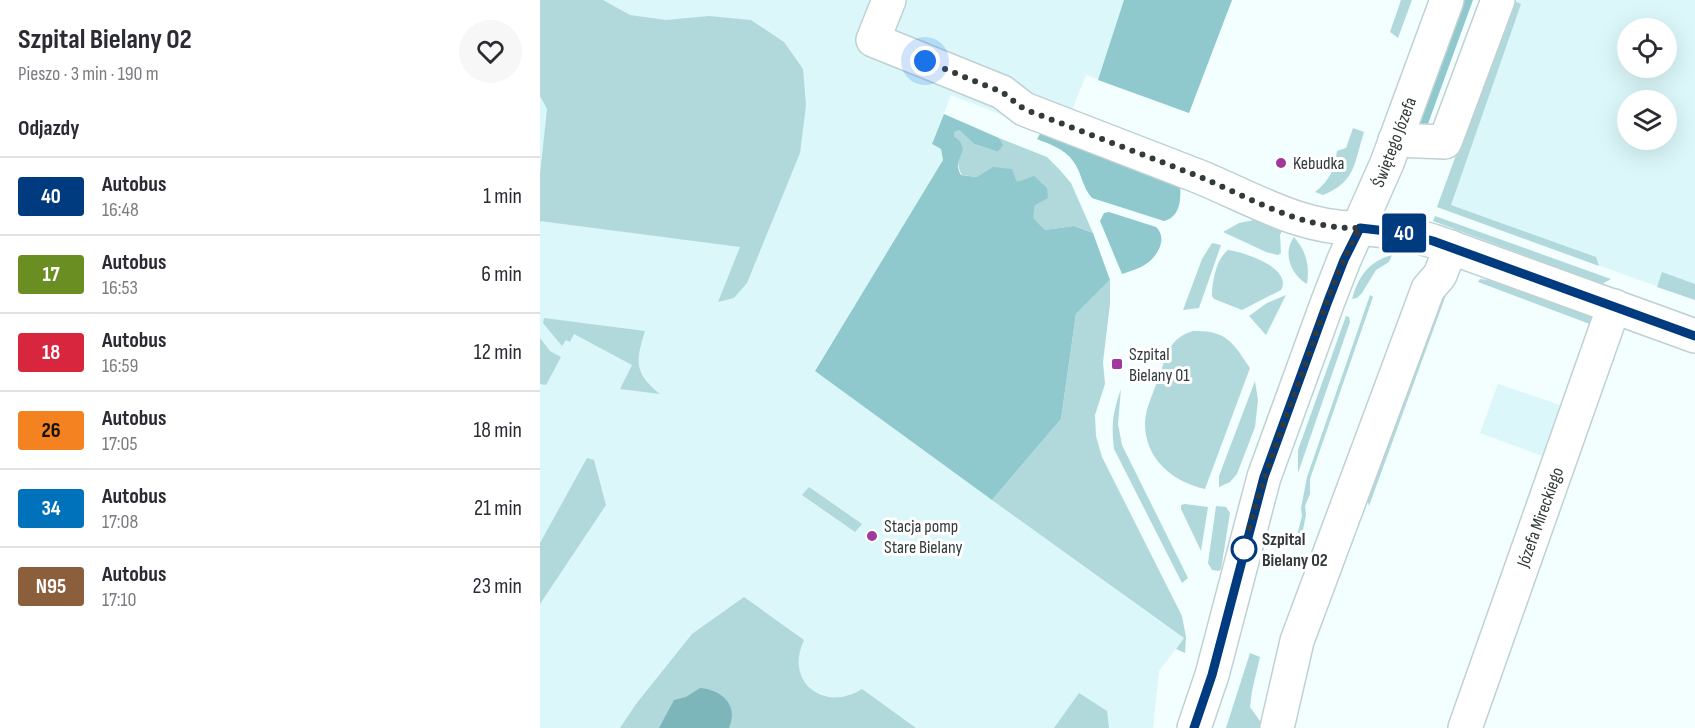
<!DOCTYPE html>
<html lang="pl">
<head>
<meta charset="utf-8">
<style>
  :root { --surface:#fff; --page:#f7f7f7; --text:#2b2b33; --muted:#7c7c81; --line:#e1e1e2 }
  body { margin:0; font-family:"Sofia Sans Condensed",sans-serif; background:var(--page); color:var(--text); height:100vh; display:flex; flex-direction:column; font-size:22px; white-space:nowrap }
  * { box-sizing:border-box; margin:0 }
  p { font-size:20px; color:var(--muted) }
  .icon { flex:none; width:33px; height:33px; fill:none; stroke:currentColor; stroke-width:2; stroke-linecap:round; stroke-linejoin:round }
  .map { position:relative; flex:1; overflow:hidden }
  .side { display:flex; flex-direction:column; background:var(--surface); width:540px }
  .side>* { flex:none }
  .badge { padding:0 12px; border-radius:4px; font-size:21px; line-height:39px }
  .tools { position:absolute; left:1077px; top:18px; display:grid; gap:12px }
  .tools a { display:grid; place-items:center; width:60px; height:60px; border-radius:50%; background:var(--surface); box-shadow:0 6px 24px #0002; font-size:30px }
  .you { position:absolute; width:30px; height:30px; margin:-15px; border:4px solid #fff; border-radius:50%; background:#1a73e8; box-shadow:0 0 0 9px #1a73e833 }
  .map>.badge { position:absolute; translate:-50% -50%; box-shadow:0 0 0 3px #fff }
  h2 { padding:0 18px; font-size:22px; line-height:54px }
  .round { display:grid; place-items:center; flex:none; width:63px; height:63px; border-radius:32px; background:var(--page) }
  .overview { display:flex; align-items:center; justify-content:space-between; height:102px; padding:0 18px }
  h1 { font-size:28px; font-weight:700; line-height:45px }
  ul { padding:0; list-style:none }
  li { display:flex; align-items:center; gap:18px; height:78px; padding:0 18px; border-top:2px solid var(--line) }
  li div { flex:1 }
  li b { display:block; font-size:22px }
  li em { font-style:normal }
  li .badge { min-width:66px; font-weight:700; text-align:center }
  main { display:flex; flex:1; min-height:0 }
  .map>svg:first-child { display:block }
  .built { fill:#dbf7f9; fill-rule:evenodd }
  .green { fill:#b1d9dc }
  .forest { fill:#8fc9cd }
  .water { fill:#7db6ba }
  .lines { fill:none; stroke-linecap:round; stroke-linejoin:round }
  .street-casing { stroke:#bfd1d2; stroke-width:36 }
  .secondary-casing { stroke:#bfd1d2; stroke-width:36 }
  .street { stroke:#fff; stroke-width:33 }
  .secondary { stroke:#fff; stroke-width:33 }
  .line-casing { stroke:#fff; stroke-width:14 }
  .line { stroke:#003b80; stroke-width:9 }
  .walk { stroke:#333a3b; stroke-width:6; stroke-dasharray:0 10.8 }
  .poi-dot { fill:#a1399c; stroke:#fff; stroke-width:2 }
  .stop-dot { fill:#fff; stroke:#003b80; stroke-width:3 }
  .labels { text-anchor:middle; stroke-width:6; stroke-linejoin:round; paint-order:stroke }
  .street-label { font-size:18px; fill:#333a3b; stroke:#fff }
  .poi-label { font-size:18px; fill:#333a3b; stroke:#fff; text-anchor:start }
  .stop-label { font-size:18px; font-weight:bold; fill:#333a3b; stroke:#fff; text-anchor:start }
</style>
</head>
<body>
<main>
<section class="side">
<div class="overview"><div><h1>Szpital Bielany 02</h1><p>Pieszo · 3 min · 190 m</p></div><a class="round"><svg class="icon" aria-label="heart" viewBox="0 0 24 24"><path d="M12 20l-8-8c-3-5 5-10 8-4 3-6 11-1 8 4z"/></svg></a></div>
<h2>Odjazdy</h2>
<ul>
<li><span class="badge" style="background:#003b80;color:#fff">40</span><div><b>Autobus</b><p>16:48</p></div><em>1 min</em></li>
<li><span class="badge" style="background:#6b8e23;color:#fff">17</span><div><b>Autobus</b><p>16:53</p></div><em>6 min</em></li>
<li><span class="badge" style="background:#d7263d;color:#fff">18</span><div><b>Autobus</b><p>16:59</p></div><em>12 min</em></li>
<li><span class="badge" style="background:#f58220;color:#111">26</span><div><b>Autobus</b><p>17:05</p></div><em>18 min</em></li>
<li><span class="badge" style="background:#0072bc;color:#fff">34</span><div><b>Autobus</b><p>17:08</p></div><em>21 min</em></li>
<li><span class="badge" style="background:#8b5e3c;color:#fff">N95</span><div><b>Autobus</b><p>17:10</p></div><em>23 min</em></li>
</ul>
</section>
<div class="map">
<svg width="1155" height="728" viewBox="0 0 1155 728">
  <rect width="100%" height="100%" fill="#f3feff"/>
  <path class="built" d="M0,0H692L649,113L546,75L521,138L411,95L392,144L401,149L403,160L275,370L644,638L619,671L613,728H0Z
    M973,0H1155V300L897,207ZM1088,28H1126V68H1088ZM1088,100H1126V140H1088Z
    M958,384L1020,405L1002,456L940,433Z"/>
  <path class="green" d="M0,0H63L90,15L126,20L169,16L211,20L244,42L263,69L266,105L260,153L207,283L194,298L178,302L200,247L0,221V174L7,109L0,96Z
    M861,0H872L858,38L850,32Z
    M973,0H976V2L981,4L911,205L1056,257L1059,266L897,207Z
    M813,128L824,132C814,163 816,182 783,195L775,192C789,181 795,169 797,151L806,148Z
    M419,130L434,144L458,152L462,145L459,138L507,157L519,169L531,183L553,233L534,226L505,230L492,218L495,205L477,182L422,175C415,165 420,154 420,141L414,136L413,132Z
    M895,216L1071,279L1062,284L893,221Z
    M714,220H722L744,226L740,235L741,253L738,255L726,252L683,232L699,223Z
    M754,237C766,251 770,265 767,284C751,275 742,253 754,237Z
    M672,243L681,245L659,308L643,310L662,259Z
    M688,250C704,252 753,268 741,290L702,310L674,299L672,296C672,282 676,259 688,250Z
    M852,255L849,262L836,270L822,293L817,298L812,299C818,277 829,261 852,255Z
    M1122,272L1155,284V300L1117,287Z
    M940,279L958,281L1052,317L1054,319L1055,326L938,282Z
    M570,280V304L563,362L565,384L555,415L556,436L562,457L642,616L646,637L645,653L636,649L644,638L452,500L521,419L536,314Z
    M906,283L910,284L829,506L827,499Z
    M746,295L726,335L709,316L727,303Z
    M830,295L833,297L770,479V494L765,506L766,515L763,530L755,543L762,516L761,508L767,477Z
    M806,316L809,317L810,322L758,473V450Z
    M4,318L105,331C96,360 93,373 120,394L80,389L92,365L34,334L30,342L26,340L22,346L3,323Z
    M653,331C687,330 693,343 710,368L665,489C632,482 604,458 605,422C606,407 614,391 619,377C627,355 628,339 653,331Z
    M0,338L10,351L21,357L6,385L0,384Z
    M715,381L718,400L715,427L697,474L690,482L679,487V476Z
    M581,389L578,424L582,445L648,578L642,583L574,449C571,424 573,412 581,389Z
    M47,458L54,460L66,505L0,604V543Z
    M269,487L322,524L315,532L262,495Z
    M645,504L668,507L661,551L641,509V505Z
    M676,506L686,507L690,513L681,569L679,571L672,570L668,563Z
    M204,597L264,640C244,682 284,713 322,689L376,728H80L96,704L152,634Z
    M710,653L720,657L712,691L710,707L725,728H686Z
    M539,693L567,711L569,728H514Z"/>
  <path class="forest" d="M584,0H692L649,113L558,80Z
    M922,0H933L885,132L876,129Z
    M404,114L459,138L463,145L458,152L434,144L419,130L414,132V136L420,141L423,149C419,161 415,165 421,175L437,177L453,167L472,169L477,182L494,176L507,188L508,198L495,205L493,218L505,230L534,226L553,233L570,280L536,314L521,419L452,500L275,371L403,160L401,149L392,144Z
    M503,129L640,183C641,198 641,217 624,221L552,198C542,187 542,173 533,161C525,149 509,144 497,139Z
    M569,212L616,227C628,238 618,256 606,264C599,269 590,271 582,274L560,221L564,213Z"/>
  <path class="water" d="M160,688C182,690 199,705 189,728H119L134,700L146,697Z"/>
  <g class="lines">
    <g class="street-casing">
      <path id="street" d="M349,0L333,40L462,92L484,109C543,132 601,154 660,177C711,198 763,230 820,228
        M855,140L905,142L958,0
        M737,728L757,641L888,289L900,275L911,247
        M925,728L1074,306"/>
    </g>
    <g class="secondary-casing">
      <path id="secondary" d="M820,228L864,233L893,241L1155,336
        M654,728L672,675L724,477L788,301L804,260L847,163L907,0"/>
    </g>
    <use href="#street" class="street"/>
    <use href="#secondary" class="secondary"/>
  </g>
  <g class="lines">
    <g class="line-casing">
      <path id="line" d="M654,728L672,675L724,477L788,301L804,260L820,228L864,233L893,241L1155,336"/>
    </g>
    <use href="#line" class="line"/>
    <path class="walk" d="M385,61L462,92L484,109C543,132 602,154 660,177C711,198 763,230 820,228C796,270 782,317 766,363C743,425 720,485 704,549"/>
  </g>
  <g class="poi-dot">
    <circle cx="741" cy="163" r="6"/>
    <rect x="571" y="358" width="12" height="12" rx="3"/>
    <circle cx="332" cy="536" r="6"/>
  </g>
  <circle class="stop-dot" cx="704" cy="549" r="12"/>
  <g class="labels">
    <g class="street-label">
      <text transform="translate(854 142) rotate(-69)" y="6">Świętego Józefa</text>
      <text transform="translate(1000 517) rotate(-70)" y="6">Józefa Mireckiego</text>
    </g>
    <g class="poi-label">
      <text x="753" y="169">Kebudka</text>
      <text x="589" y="360">Szpital<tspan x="589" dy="21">Bielany 01</tspan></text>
      <text x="344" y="532">Stacja pomp<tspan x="344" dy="21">Stare Bielany</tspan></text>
    </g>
    <g class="stop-label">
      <text x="722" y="545">Szpital<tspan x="722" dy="21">Bielany 02</tspan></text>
    </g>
  </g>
</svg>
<div class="tools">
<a><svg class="icon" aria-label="locate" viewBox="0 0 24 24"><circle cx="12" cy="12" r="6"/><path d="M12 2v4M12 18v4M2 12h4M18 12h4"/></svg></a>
<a><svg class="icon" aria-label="layers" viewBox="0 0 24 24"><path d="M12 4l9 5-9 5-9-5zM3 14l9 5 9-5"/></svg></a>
</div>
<div class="you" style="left:385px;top:61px"></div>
<b class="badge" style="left:864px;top:233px;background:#003b80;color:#fff">40</b>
</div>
</main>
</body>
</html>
